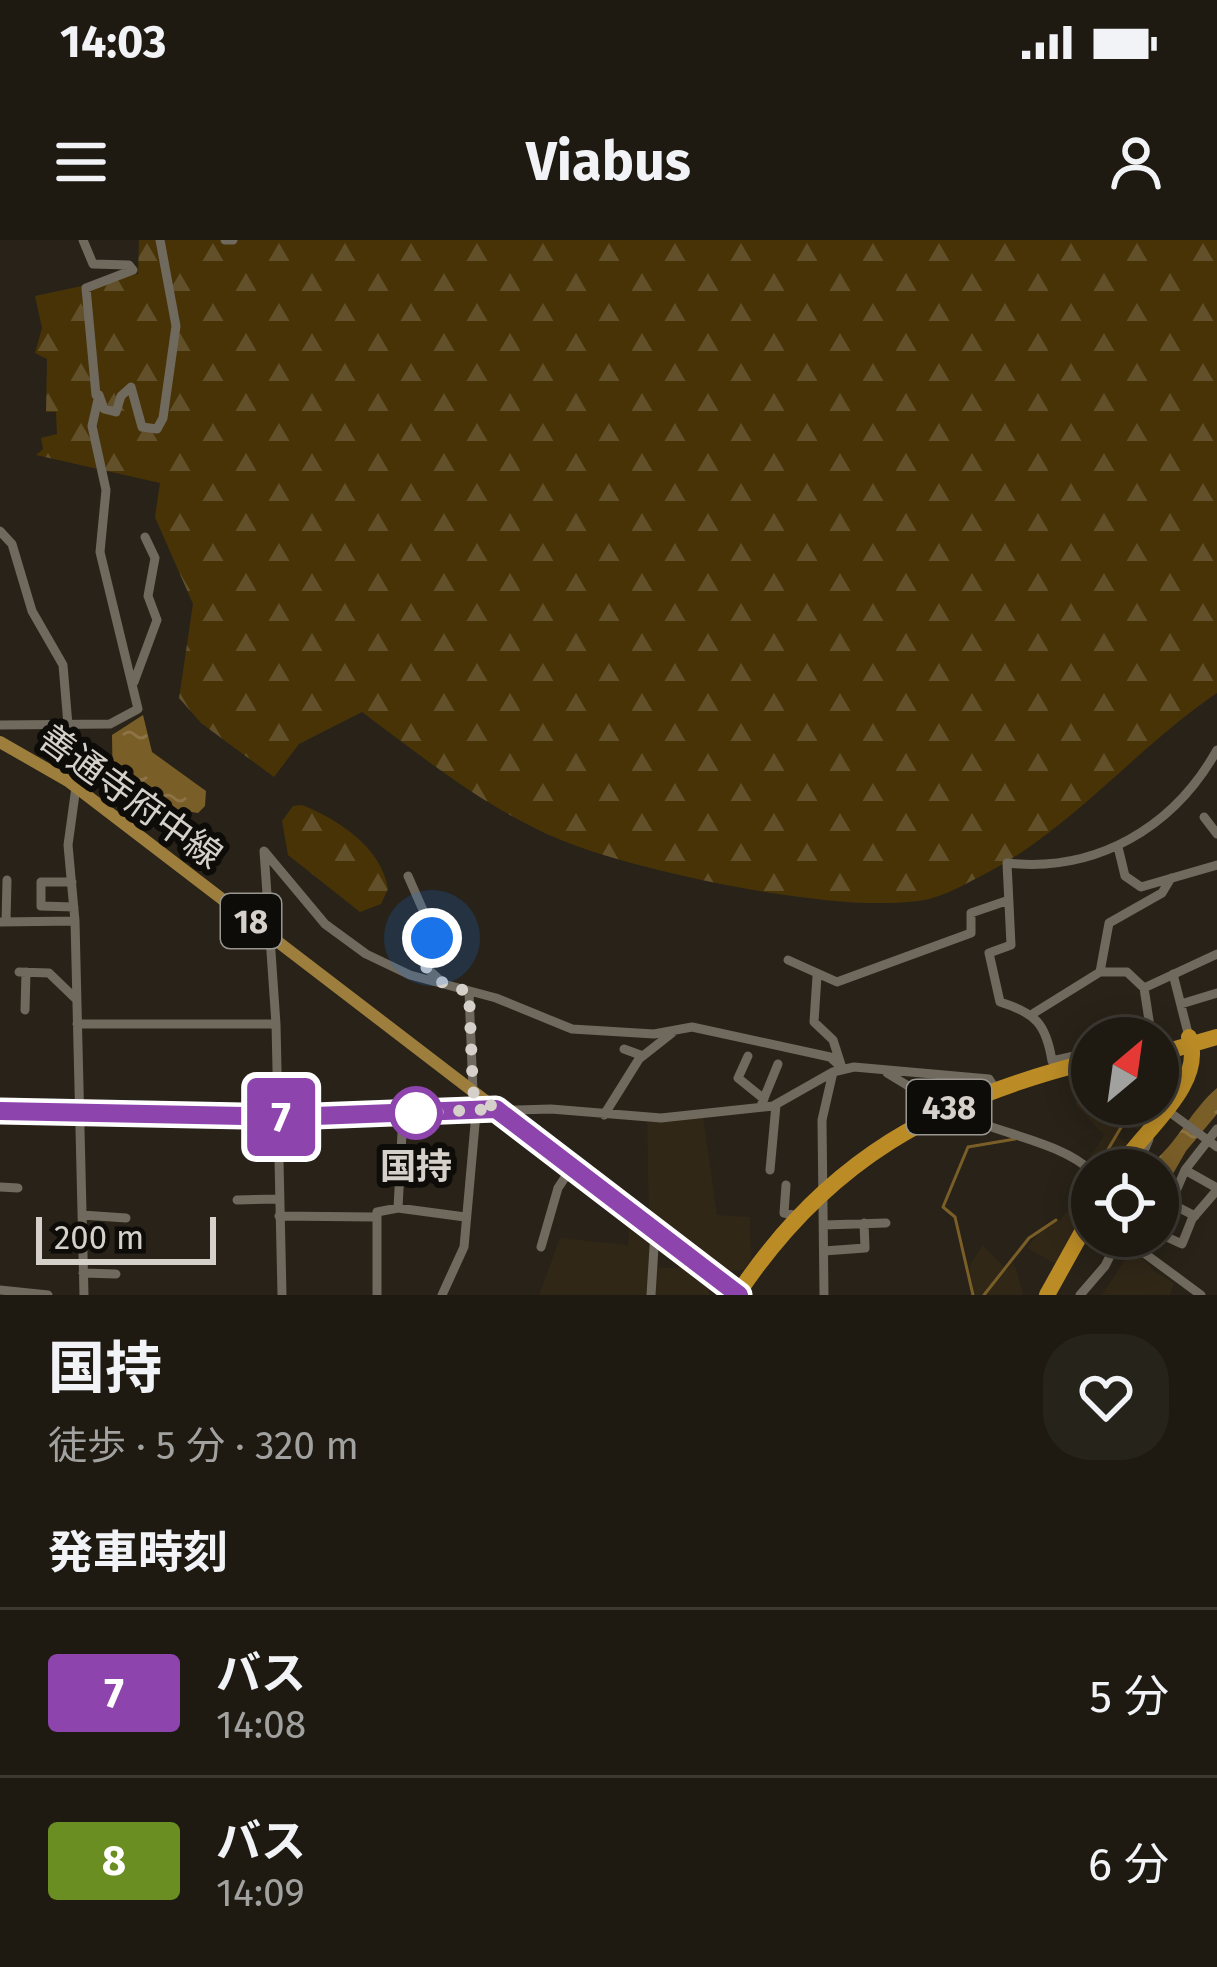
<!DOCTYPE html>
<html lang="ja">
<head>
<meta charset="utf-8">
<style>
  :root { --surface:#1e1a12; --page:#26231b; --text:#f1f3f6; --muted:#a1a19f; --line:#3c3832 }
  body { margin:0; font-family:"Fira Sans","Noto Sans JP",sans-serif; background:var(--page); color:var(--text); height:100vh; display:flex; flex-direction:column; font-size:45px; white-space:nowrap }
  * { box-sizing:border-box; margin:0 }
  p { font-size:39px; color:var(--muted) }
  .icon { flex:none; width:66px; height:66px; fill:none; stroke:currentColor; stroke-width:2; stroke-linecap:round; stroke-linejoin:round }
  .map { position:relative; height:1055px; overflow:hidden }
  .side { display:flex; flex-direction:column; background:var(--surface); flex:1 }
  .side>* { flex:none }
  .badge { padding:0 24px; border-radius:9px; font-size:42px; line-height:78px }
  .needle { width:78px; rotate:29deg }
  .tools { position:absolute; left:1071px; top:777px; display:grid; gap:24px }
  .tools a { display:grid; place-items:center; width:108px; height:108px; border-radius:50%; background:var(--surface); box-shadow:0 6px 30px #0003,0 0 0 3px var(--line); font-size:60px }
  .scale { position:absolute; left:36px; bottom:30px; width:180px; box-sizing:border-box; padding-left:12px; border:6px solid #d5d1ca; border-top:0; font-size:33px; line-height:42px; white-space:nowrap; color:#d5d1ca; -webkit-text-stroke:9px #0e0c08; paint-order:stroke }
  .you { position:absolute; width:60px; height:60px; margin:-30px; border:9px solid #fff; border-radius:50%; background:#1a73e8; box-shadow:0 0 0 18px #1a73e833 }
  .map>.badge { position:absolute; translate:-50% -50%; box-shadow:0 0 0 6px #fff }
  h2 { padding:0 48px; font-size:45px; line-height:108px }
  .round { display:grid; place-items:center; flex:none; width:126px; height:126px; border-radius:48px; background:var(--page) }
  .head { display:flex; align-items:center; justify-content:space-between; height:204px; padding:0 48px }
  h1 { font-size:57px; font-weight:700; line-height:90px }
  ul { padding:0; list-style:none }
  li { display:flex; align-items:center; gap:36px; height:168px; padding:0 48px; border-top:3px solid var(--line) }
  li div { flex:1 }
  li b { display:block; font-size:45px }
  li em { font-style:normal }
  li .badge { min-width:132px; font-weight:700; text-align:center }
  .status { display:flex; justify-content:space-between; align-items:center; height:84px; padding:0 60px; background:var(--surface); direction:ltr }
  .status svg { height:33px; fill:currentColor }
  header { display:flex; justify-content:space-between; align-items:center; height:156px; padding:0 48px; background:var(--surface); font-size:54px; font-weight:700 }
  .map>svg:first-child { display:block }
  .built { fill:#302717 }
  .forest { fill:url(#forest-firs) }
  .water { fill:url(#water-ripples) }
  .lines { fill:none; stroke-linecap:round; stroke-linejoin:round }
  .stream { stroke:#7a5e28; stroke-width:3 }
  .minor { stroke:#70695d; stroke-width:9 }
  .major { stroke:#9d7e3c; stroke-width:12 }
  .highway { stroke:#bb8c26; stroke-width:16 }
  .line-casing { stroke:#fff; stroke-width:27 }
  .line { stroke:#8e44ad; stroke-width:18 }
  .walk { stroke:#d5d1ca; stroke-width:12; stroke-dasharray:0 21.6 }
  .stop-dot { fill:#fff; stroke:#8e44ad; stroke-width:6 }
  .labels { text-anchor:middle; stroke-width:12; stroke-linejoin:round; paint-order:stroke }
  .shield { fill:#0e0c08; stroke:#999690; stroke-width:3 }
  .shield-label { font-size:33px; font-weight:bold; fill:#d5d1ca }
  .street-label { font-size:36px; fill:#d5d1ca; stroke:#0e0c08 }
  .stop-label { font-size:36px; font-weight:bold; fill:#d5d1ca; stroke:#0e0c08 }
</style>
</head>
<body>
<div class="status"><b>14:03</b><svg viewBox="0 0 49 12"><path d="M0 12V9h3v3zM5 12V6h3v6zM10 12V3h3v9zM15 12V0h3v12zM26 1h20v11H26zM47 4h2v5h-2z"/></svg></div>
<header><svg class="icon" aria-label="menu" viewBox="0 0 24 24"><path d="M4 6h16M4 12h16M4 18h16"/></svg>Viabus<svg class="icon" aria-label="person" viewBox="0 0 24 24"><circle cx="12" cy="8" r="4"/><path d="M4 21q1-7 8-7t8 7"/></svg></header>
<div class="map">
<svg width="1217" height="1055" viewBox="0 0 1217 1055">
  <defs>
    <pattern id="forest-firs" width="22" height="20" patternUnits="userSpaceOnUse" patternTransform="scale(3)"><rect width="22" height="20" fill="#473306"/><path d="M5 1l3.5 6h-7zM16 11l3.5 6h-7z" fill="#615029"/></pattern>
    <pattern id="water-ripples" width="26" height="14" patternUnits="userSpaceOnUse" patternTransform="scale(3)"><rect width="26" height="14" fill="#7a5e28"/><path d="M2 4q2-2 4 0t4 0M15 11q2-2 4 0t4 0" fill="none" stroke="#8c7446"/></pattern>
  </defs>
  <rect width="100%" height="100%" fill="#282218"/>
  <path class="built" d="M1170,827L1181,830L1177,843L1138,890L1124,881L1116,896L1128,904L1121,915L1110,907L1104,916L1115,923L1111,930H1093L1086,924L1104,895L1075,864L1086,841L1092,840V864H1158V828Z
    M703,877L717,975L750,977L751,1019L744,1030L722,1031L649,982L647,881Z
    M1092,937V963L1057,1025L1027,1008L1045,985L1061,979Z
    M630,978L658,1000V1028H678L679,1016L710,1038L709,1055H539L560,998L628,1005Z
    M983,1005L1007,1030L1012,1023L1016,1028L1023,1055H974L969,1026Z
    M1133,1007L1155,1032L1174,1043L1170,1055H1102Z"/>
  <path class="forest" d="M139,0H1217V453C1134,509 1070,592 979,637C964,645 945,655 929,659C848,677 639,632 561,600C488,570 425,519 362,472L299,504L274,537L201,483L179,458L193,364L155,277L160,243L36,215L43,209L41,198L57,194L56,172H46L47,119L35,113L42,88L35,56L138,34Z
    M302,565C338,579 382,608 388,649L381,664L360,672L288,615L282,581L293,566Z"/>
  <path class="water" d="M143,475L152,512L206,551L205,566L198,573L125,561L113,552L112,495Z
    M1217,848V874L1186,911L1158,960V930H1143C1175,909 1188,873 1217,848Z"/>
  <g class="lines">
    <path class="stream" d="M1097,928L1126,879L1153,871
      M973,1055L955,977L943,967L968,907L1015,899
      M984,1055L1029,998L1056,980"/>
    <path class="minor" d="M83,0L93,24L129,25L133,30L86,48L96,155
      M225,0H233
      M0,291L12,304L32,371L63,425L73,545
      M134,442L157,380L148,356L155,318L145,297
      M0,485L110,484L138,469L100,312L106,250L92,186L99,155L104,169L116,172L121,156L131,147L142,187L157,189L163,178L176,86L160,0
      M76,547L68,605L75,681L84,1055
      M1204,577L1217,594
      M1118,607L1125,636L1141,647L1217,625
      M408,636L426,677L440,689L432,697L426,727L444,744
      M72,642H41V666L74,667
      M0,682L75,681
      M6,682L7,640
      M788,720L837,742L971,693V673L1006,661
      M19,732L49,733L77,760
      M1100,732L1109,683L1162,653L1171,638
      M1173,734L1189,797
      M817,736L814,782L833,800L842,828
      M1144,748L1217,714
      M469,752L473,852
      M1181,764L1217,753
      M25,770L26,732
      M1034,773L1100,732H1127L1144,748L1151,793
      M77,784H276
      M624,809L643,816
      M1092,812L1052,821C1046,783 1035,773 1000,762L989,713L1011,705L1007,623C1097,633 1174,587 1217,510
      M748,816L738,838L764,859
      M887,833L946,869
      M762,863L778,824
      M1164,868L1217,907
      M0,871L289,877L551,869L661,878L773,866L833,832L854,827L989,839L996,850
      M956,873C995,893 1063,902 1092,932
      M604,875L639,819L672,793
      M1217,889L1185,930L1158,993L1182,1004L1192,979L1217,950
      M770,930L776,865
      M1136,930L1149,899
      M1185,930L1217,948
      M786,945L784,973L798,976
      M0,947L18,948
      M237,960L279,959
      M1168,962L1195,976
      M398,968L403,874
      M82,975L126,978
      M279,976L374,977
      M824,985L886,983
      M1121,996L1201,1055
      M541,1007L558,948L572,927
      M824,1011L865,1008L864,983
      M83,1033L116,1034
      M0,1050L48,1055
      M282,1055L276,784L264,611L325,684L366,714L410,735L496,758L572,789L654,794L692,787L830,817L842,828
      M377,1055V972L398,968L465,977
      M442,1055L464,1007L476,873
      M651,1055L655,991
      M824,1055L822,880L833,832
      M1080,1055L1105,1026L1120,996"/>
    <path class="major" d="M0,502L68,541L739,1055"/>
    <path class="highway" d="M1158,814L1217,797
      M1118,930C1141,892 1207,845 1189,797
      M737,1055C826,920 938,859 1092,821
      M1047,1055L1092,974"/>
  </g>
  <g class="lines">
    <g class="line-casing">
      <path id="line" d="M0,871L289,877L496,869L739,1055"/>
    </g>
    <use href="#line" class="line"/>
    <path class="walk" d="M416,873L496,869L473,852L469,752L444,744L426,727L432,698"/>
  </g>
  <circle class="stop-dot" cx="416" cy="873" r="24"/>
  <g class="labels">
    <g class="shield">
      <rect x="221" y="654" width="60" height="54" rx="9"/>
      <rect x="907" y="840" width="84" height="54" rx="9"/>
    </g>
    <g class="shield-label">
      <text x="251" y="693">18</text>
      <text x="949" y="879">438</text>
    </g>
    <g class="street-label">
      <text transform="translate(131 556) rotate(36)" y="13">善通寺府中線</text>
    </g>
    <g class="stop-label">
      <text x="416" y="939">国持</text>
    </g>
  </g>
</svg>
<div class="tools">
<a><svg class="needle" viewBox="-14 -14 28 28"><path d="M0-13l5 13h-10z" fill="#e53935"/><path d="M0 13l5-13h-10z" fill="#a1a19f"/></svg></a>
<a><svg class="icon" aria-label="locate" viewBox="0 0 24 24"><circle cx="12" cy="12" r="6"/><path d="M12 2v4M12 18v4M2 12h4M18 12h4"/></svg></a>
</div>
<div class="scale">200 m</div>
<div class="you" style="left:432px;top:698px"></div>
<b class="badge" style="left:281px;top:877px;background:#8e44ad;color:#fff">7</b>
</div>
<section class="side">
<div class="head"><div><h1>国持</h1><p>徒歩 · 5 分 · 320 m</p></div><a class="round"><svg class="icon" aria-label="heart" viewBox="0 0 24 24"><path d="M12 20l-8-8c-3-5 5-10 8-4 3-6 11-1 8 4z"/></svg></a></div>
<h2>発車時刻</h2>
<ul>
<li><span class="badge" style="background:#8e44ad;color:#fff">7</span><div><b>バス</b><p>14:08</p></div><em>5 分</em></li>
<li><span class="badge" style="background:#6b8e23;color:#fff">8</span><div><b>バス</b><p>14:09</p></div><em>6 分</em></li>
</ul>
</section>
</body>
</html>
